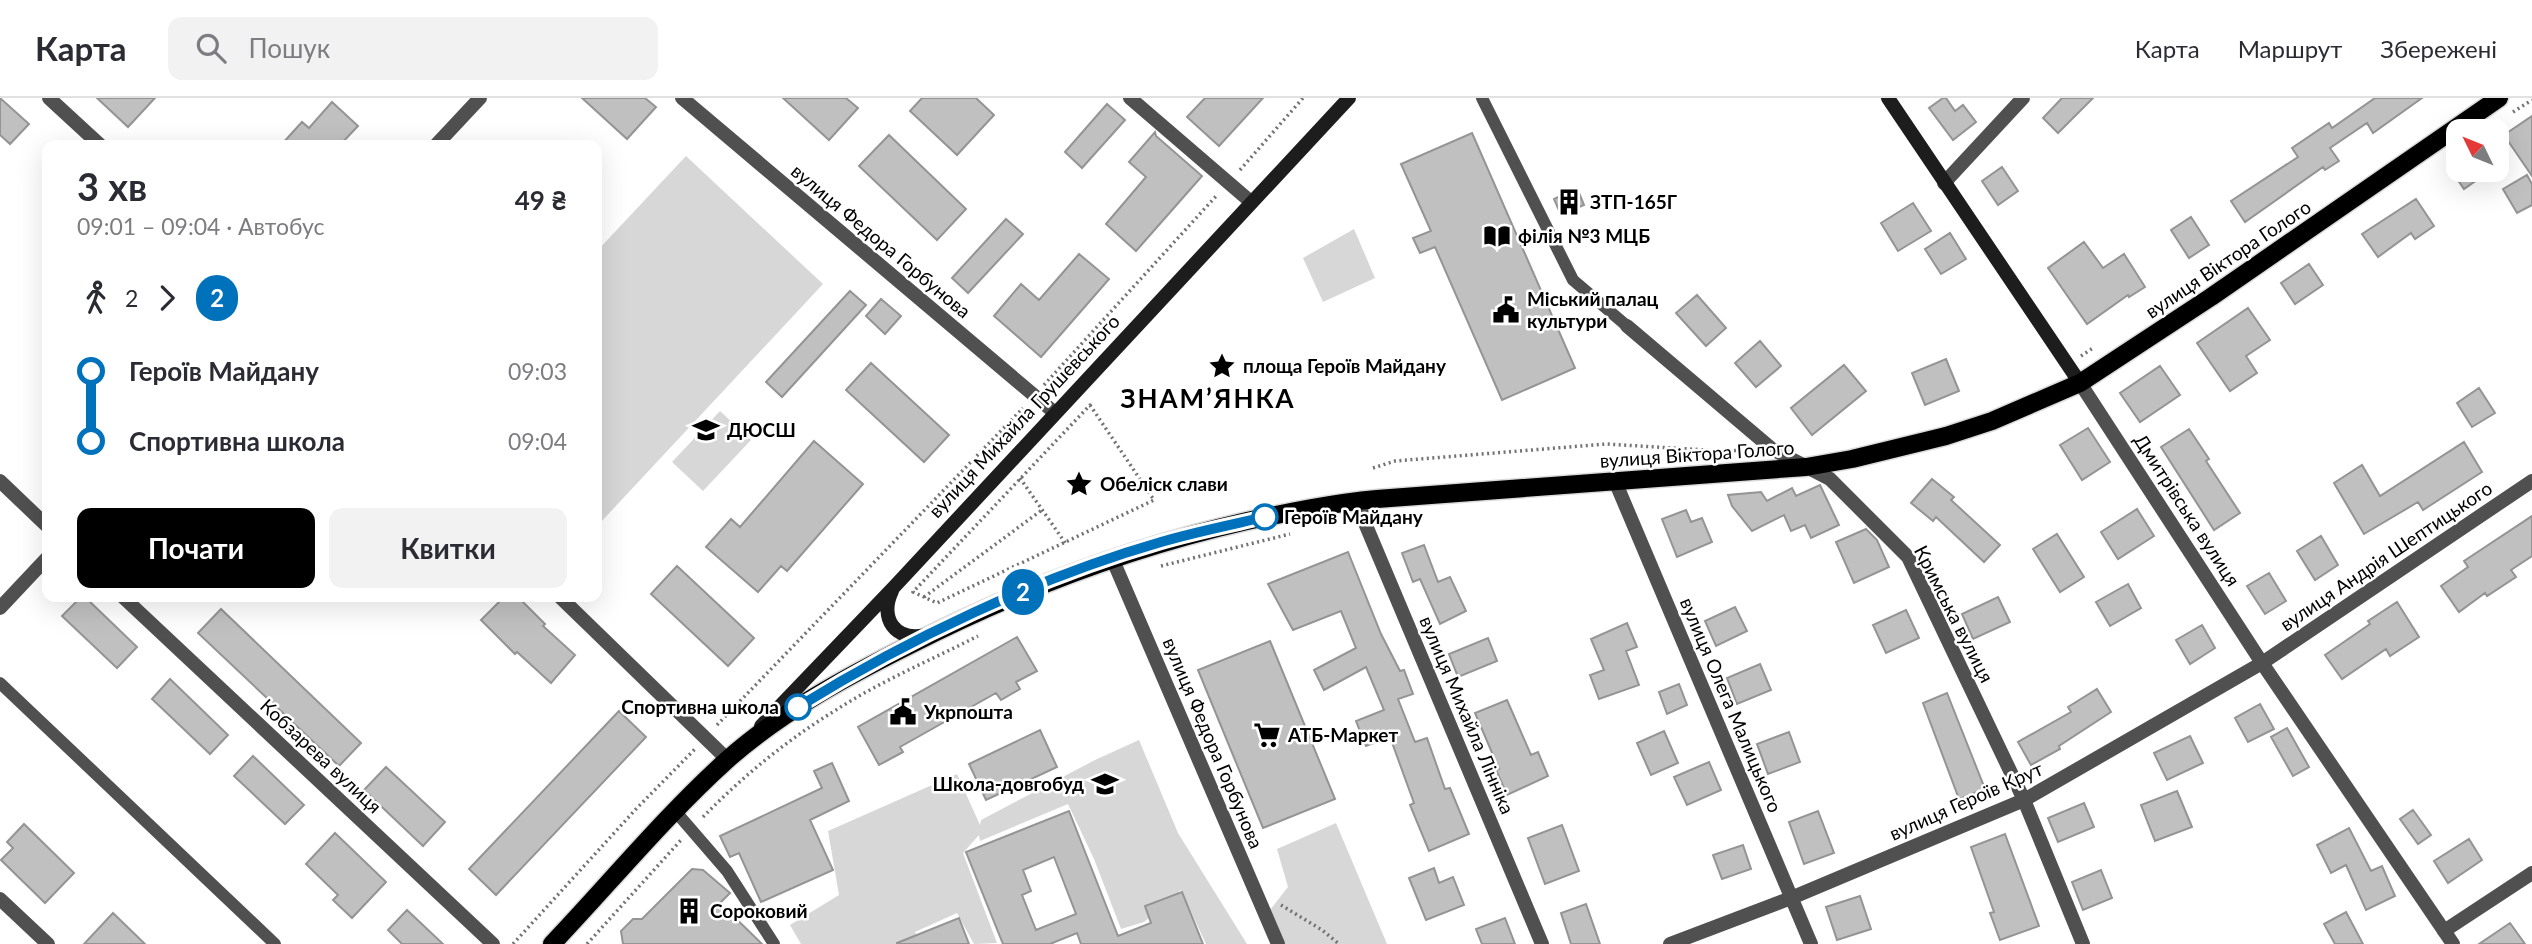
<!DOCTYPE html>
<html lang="uk">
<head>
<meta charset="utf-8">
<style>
  :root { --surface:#fff; --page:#f2f2f3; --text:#2b2b33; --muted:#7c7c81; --line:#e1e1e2; --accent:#000 }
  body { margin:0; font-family:Lato,sans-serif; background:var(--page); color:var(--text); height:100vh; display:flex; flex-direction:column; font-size:26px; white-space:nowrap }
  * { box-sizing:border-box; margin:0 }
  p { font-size:23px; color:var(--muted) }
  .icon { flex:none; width:38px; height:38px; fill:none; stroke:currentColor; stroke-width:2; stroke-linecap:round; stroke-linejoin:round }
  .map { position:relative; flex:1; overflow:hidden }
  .sheet { position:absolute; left:42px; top:42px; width:560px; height:462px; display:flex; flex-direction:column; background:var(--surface); border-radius:14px; box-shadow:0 7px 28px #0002 }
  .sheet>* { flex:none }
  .badge { padding:0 14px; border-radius:23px; font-size:24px; line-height:46px }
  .needle { width:46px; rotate:313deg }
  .controls { position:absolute; left:2446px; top:21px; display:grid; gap:14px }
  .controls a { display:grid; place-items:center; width:63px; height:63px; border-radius:14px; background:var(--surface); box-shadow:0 7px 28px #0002; font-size:35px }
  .map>.badge { position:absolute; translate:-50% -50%; box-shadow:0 0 0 4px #fff }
  .legs { display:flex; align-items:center; gap:10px; height:77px; padding:0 35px; font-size:23px }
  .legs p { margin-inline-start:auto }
  .summary { display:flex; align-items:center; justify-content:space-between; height:119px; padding:0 35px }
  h1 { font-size:38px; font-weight:700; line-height:52px }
  .action { display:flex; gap:14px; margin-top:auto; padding:14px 35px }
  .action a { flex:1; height:80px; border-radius:14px; background:var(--accent); color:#fff; font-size:28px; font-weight:700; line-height:80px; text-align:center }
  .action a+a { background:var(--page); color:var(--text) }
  ul { padding:0 35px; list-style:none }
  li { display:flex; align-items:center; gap:24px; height:70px; font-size:26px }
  li i { display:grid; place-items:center; width:10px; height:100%; margin:0 9px; background:currentColor }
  li i::after { content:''; width:18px; height:18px; margin:-9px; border:5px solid; border-radius:50%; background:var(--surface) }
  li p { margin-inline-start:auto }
  li:first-child i { background:linear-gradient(#0000 50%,currentColor 0) }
  li:last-child i { background:linear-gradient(currentColor 50%,#0000 0) }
  header { display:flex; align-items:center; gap:42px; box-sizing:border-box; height:98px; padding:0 35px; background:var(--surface); border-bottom:2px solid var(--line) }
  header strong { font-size:33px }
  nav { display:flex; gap:38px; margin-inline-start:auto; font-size:24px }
  .search { width:490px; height:63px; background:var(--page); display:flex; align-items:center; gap:18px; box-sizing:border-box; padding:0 24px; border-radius:14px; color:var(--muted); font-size:26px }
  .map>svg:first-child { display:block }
  .green { fill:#d7d7d7 }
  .building { fill:#c0c0c0; stroke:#949494; stroke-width:2; fill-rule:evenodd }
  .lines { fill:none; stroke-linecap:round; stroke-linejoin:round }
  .primary-casing { stroke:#dbdbdb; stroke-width:21 }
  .path { stroke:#727272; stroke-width:3.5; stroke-dasharray:2 3.5; stroke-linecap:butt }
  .service { stroke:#505050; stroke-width:12 }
  .minor { stroke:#505050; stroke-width:14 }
  .tertiary { stroke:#505050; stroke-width:14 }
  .secondary { stroke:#1d1d1d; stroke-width:14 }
  .primary { stroke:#000; stroke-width:18 }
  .line-1-casing { stroke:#fff; stroke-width:16 }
  .line-1 { stroke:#0072bc; stroke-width:10 }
  .stop-1-dot { fill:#fff; stroke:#0072bc; stroke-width:3.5 }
  .labels { text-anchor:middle; stroke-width:5; stroke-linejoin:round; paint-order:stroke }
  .poi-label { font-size:19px; font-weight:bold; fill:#000; stroke:#fff; text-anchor:start }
  .street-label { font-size:19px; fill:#000; stroke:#fff }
  .stop-label { font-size:19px; font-weight:bold; fill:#000; stroke:#fff; text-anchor:start }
  .district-label { font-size:26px; font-weight:bold; letter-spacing:2px; fill:#000; stroke:#fff }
</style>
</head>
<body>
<header>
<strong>Карта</strong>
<div class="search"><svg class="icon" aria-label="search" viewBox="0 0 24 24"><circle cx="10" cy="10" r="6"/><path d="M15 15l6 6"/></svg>Пошук</div>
<nav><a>Карта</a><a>Маршрут</a><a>Збережені</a></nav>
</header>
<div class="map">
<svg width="2532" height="846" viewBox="0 0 2532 846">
  <rect width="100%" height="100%" fill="#fff"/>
  <path class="green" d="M686,58L823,186L600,425L597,422V153Z
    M1354,131L1375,180L1323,204L1303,160Z
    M720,313L751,342L703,393L672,364Z
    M1139,642L1178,735L1247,846H1206L1181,792L1144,824L1121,831L1094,761L1068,706L980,743L979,737L963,755L997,845L974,846L957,815L915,834L920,846H801L790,827L839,797L828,733L957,676L980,727L981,722L1095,662Z
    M1336,725L1387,846H1284L1270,812L1288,789L1277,751Z"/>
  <path class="building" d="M0,0L29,26L10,46L0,37Z
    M97,0H155L128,29Z
    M582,0H645L656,9L627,41Z
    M783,0H846L858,10L829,42Z
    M922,0H976L994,17L957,57L910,13Z
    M1205,0H1263L1219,48L1187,19Z
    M1943,0H1946L1955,13L1963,7L1976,24L1953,42L1929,10Z
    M2062,0H2093L2058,35L2043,20Z
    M2375,0H2422L2373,35L2367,25L2330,50L2339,63L2325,72L2323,69L2245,124L2231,103L2298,59L2292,50L2329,25L2332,30Z
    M332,4L358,28L340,47H281L302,24L309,30Z
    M1107,6L1125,22L1082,70L1065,54Z
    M2532,18V78L2504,37Z
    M1155,34L1156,38L1202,78L1136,153L1106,126L1146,79L1129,64Z
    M1472,35L1575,270L1502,302L1435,149L1420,155L1413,140L1431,133L1401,66Z
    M889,37L966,111L937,142L859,68Z
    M2002,69L2018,93L1998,107L1982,83Z
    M2451,72H2491L2464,91Z
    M2527,77L2532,86V107L2517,115L2503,91Z
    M1577,90L1584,107L1561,117L1554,101Z
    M2416,101L2434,128L2415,141L2411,135L2378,159L2362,136Z
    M1913,105L1931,133L1898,153L1881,125Z
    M2191,119L2209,147L2189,160L2171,132Z
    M1006,121L1023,136L968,195L952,180Z
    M1950,135L1966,161L1941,176L1925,151Z
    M2084,144L2103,170L2124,156L2145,189L2129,199L2128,197L2087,226L2048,170Z
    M1079,156L1109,181L1041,259L994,218L1021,186L1039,202Z
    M2309,166L2323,187L2295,206L2281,185Z
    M850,193L866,207L782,299L766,284Z
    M1697,197L1726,230L1706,248L1676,215Z
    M881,201L901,218L885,236L866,218Z
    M2248,210L2270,242L2246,258L2257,275L2230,293L2197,245Z
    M1760,243L1781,268L1756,289L1735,265Z
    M1946,261L1959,293L1925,307L1912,275Z
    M871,265L949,337L924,364L846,292Z
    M1844,267L1866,293L1812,337L1791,310Z
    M2160,268L2180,297L2140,324L2120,295Z
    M2479,290L2495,315L2472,329L2457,305Z
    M2088,330L2110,364L2082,382L2060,347Z
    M2189,331L2209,361L2206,363L2240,415L2214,432L2161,349Z
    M814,343L863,386L787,473L781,468L758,494L706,449L731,421L740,429Z
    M2464,344L2482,374L2423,412L2418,404L2364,436L2334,385L2362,367L2380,398Z
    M1932,381L1954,399L1951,402L2000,447L1984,464L1936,419L1933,423L1911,405Z
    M1820,387L1839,427L1811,440L1805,427L1791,433L1784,417L1752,433L1732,408L1728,397L1761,394L1767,403L1792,390L1796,398Z
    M2137,411L2154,438L2118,461L2101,434Z
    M1686,412L1691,424L1702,420L1712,444L1677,459L1662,421Z
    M2532,418V458L2511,472L2516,479L2487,498L2485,495L2459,514L2441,488L2468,469L2464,463Z
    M1866,431L1877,442L1889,469L1854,485L1836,444Z
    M2057,436L2084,479L2060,494L2033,451Z
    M2321,438L2338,467L2315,482L2297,453Z
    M1424,447L1438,484L1450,479L1466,513L1440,526L1420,481L1413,484L1402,455Z
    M1348,454L1381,536L1400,573L1404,572L1413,596L1398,601L1415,644L1427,640L1445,691L1450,690L1469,736L1429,753L1410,707L1414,705L1390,639L1366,648L1356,623L1384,612L1366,569L1324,592L1314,572L1356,550L1341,513L1293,532L1268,486Z
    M677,468L754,540L728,568L651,496Z
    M2269,475L2286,503L2265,516L2247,488Z
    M2128,486L2141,510L2110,528L2096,504Z
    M81,499H85L137,549L117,570L62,518Z
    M504,499H518L545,526L543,528L575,557L551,585L517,554L515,556L481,522Z
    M1998,499L2010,524L1973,541L1962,516Z
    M2397,504L2419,539L2390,558L2386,551L2342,581L2325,557L2370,526L2368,523Z
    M1735,509L1747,533L1716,548L1705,523Z
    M221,511L361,645L339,668L198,535Z
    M1906,512L1919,540L1886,555L1873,527Z
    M1627,525L1637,549L1626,553L1639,587L1599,601L1590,577L1604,572L1591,541Z
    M2202,527L2215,550L2190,566L2176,542Z
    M1017,539L1037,573L1016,584L1020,591L1001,602L996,595L900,649L903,654L879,667L858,629Z
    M1488,540L1497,563L1458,579L1449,556Z
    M1270,543L1335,701L1263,730L1198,572Z
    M1760,566L1771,592L1737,606L1727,580Z
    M170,581L228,637L210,656L152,601Z
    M1679,586L1687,607L1667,616L1659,594Z
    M2097,591L2111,614L2059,648L2060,651L2031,667L2018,644L2071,614L2068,609Z
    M1947,595L1985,691L1959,701L1923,605Z
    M1507,602L1531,657L1538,654L1548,678L1507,697L1496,672L1499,671L1475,615Z
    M2260,606L2274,631L2248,644L2235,620Z
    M619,613L646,639L496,797L469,771Z
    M2287,630L2309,669L2293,678L2271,639Z
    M1040,632L1057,669L986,702L969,666Z
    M1664,633L1678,665L1651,677L1637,645Z
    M1789,634L1800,664L1768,676L1757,646Z
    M2190,638L2203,665L2167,682L2154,655Z
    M253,658L304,707L285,726L234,678Z
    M1709,664L1721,692L1687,707L1674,679Z
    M832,665L849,703L810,722L833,772L761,804L739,755L730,759L720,738L822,690L814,673Z
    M386,669L445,724L423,748L364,692Z
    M2177,693L2192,729L2155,743L2141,707Z
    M2084,705L2094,729L2058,744L2048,720Z
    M2413,712L2431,737L2418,746L2400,721Z
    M1069,713L1118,838L1151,825L1145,808L1182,794L1203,846H1081L1077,835L1050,846H1003L966,754ZM1054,759L1076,816L1036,832L1022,797L1031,793L1023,772Z
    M1818,713L1834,755L1804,766L1789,724Z
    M24,726L74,775L45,805L1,762L13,750L7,744Z
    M1562,727L1579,773L1545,786L1528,740Z
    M2349,730L2371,773L2382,768L2395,798L2366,812L2346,767L2331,775L2317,747Z
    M335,735L386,784L352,820L333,802L338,797L306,766Z
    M2005,736L2039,828L2000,842L1990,815L1994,814L1971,749Z
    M2469,741L2482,762L2448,785L2434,763Z
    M1743,747L1751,771L1722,781L1713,757Z
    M1434,770L1439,785L1453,779L1464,807L1426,822L1409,780Z
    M692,771L703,772L730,795L720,805L762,846H623L621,833L633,821H642Z
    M2101,772L2112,800L2083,812L2072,784Z
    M1860,798L1871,831L1837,842L1826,809Z
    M1586,806L1600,846H1571L1561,815Z
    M407,812L443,846H402L388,832Z
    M2346,814L2363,846H2335L2324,826Z
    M113,815L145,846H84Z
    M959,820L969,846H897V845Z
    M1505,820L1515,846H1482L1476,831Z
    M2510,825L2525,846H2479Z"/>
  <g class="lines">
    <g class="primary-casing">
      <path id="primary" d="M552,846C609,786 666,717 727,662C781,614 846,579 910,547C1018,492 1129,450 1247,423C1290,414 1333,405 1377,401L1806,369L1852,361L1946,338L1992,323L2080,285L2211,199L2499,0"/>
    </g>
    <path class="path" d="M2513,14L2532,2
      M1240,72L1303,0
      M2081,258L2093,250
      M1044,287L1218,96
      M1090,307L1154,402L937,505L913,494Z
      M1373,370L1395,363L1606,346L1723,353L1747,352
      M1020,380L1066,446
      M1161,468L1290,436
      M924,499L1042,412
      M717,627L1023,310
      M703,719C743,678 787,642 836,612C881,583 931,562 978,538
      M1281,807L1322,832L1339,846
      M513,846L636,711L695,651
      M587,846L681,742"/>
    <path class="service" d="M1482,0L1573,182L1627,228
      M0,585L275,846
      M676,714L727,773L774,846"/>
    <path class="minor" d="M49,0L100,47
      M682,0L1055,315
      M1130,0L1251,104
      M436,47L480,0
      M1944,85L2023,0
      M1627,228L1772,351L1830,381L1908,459L2024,702L2083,846
      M0,383L47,428
      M1615,383L1811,846
      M1360,402L1362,418L1542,846
      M1112,460L1278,846
      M123,499L493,846
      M560,499L728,662
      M0,510L47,460
      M0,801L48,846
      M2444,833L2532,775
      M1670,846L1791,800L2024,702L2262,565L2532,383"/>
    <path class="tertiary" d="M2080,285L2262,565L2453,846"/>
    <path class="secondary" d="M1888,0L2080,285
      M892,493C879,520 895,544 926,537
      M761,628L895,488L1349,0"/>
    <use href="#primary" class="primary"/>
  </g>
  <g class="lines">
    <g class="line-1-casing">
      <path id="line-1" d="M798,609C908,541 1036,480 1161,444C1195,434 1230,427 1265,419"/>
    </g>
    <use href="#line-1" class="line-1"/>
  </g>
  <defs>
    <g id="building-bare" transform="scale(2.1)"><path d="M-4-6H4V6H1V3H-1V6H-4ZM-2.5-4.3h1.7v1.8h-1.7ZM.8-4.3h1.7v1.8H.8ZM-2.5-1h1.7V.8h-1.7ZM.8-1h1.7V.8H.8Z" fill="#000" stroke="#fff" stroke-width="2.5" paint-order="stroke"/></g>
    <g id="library-bare" transform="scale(2.1)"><path d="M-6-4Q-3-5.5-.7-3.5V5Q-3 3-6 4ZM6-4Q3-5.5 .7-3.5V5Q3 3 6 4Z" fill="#000" stroke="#fff" stroke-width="2.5" paint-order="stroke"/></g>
    <g id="civic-bare" transform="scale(2.1)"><path d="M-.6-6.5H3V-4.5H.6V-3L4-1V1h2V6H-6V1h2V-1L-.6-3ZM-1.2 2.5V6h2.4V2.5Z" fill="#000" stroke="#fff" stroke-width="2.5" paint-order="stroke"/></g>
    <g id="sight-bare" transform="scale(2.1)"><path d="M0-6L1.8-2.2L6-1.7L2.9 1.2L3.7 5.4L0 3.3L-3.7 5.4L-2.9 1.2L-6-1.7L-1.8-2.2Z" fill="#000" stroke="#fff" stroke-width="2.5" paint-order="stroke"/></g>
    <g id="school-bare" transform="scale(2.1)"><path d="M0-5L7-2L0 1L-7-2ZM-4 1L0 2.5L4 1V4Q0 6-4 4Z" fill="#000" stroke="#fff" stroke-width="2.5" paint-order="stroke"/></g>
    <g id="supermarket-bare" transform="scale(2.1)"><path d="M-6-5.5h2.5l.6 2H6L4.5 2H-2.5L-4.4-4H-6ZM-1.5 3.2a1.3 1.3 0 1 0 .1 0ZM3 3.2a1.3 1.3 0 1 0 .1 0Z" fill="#000" stroke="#fff" stroke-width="2.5" paint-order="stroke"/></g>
  </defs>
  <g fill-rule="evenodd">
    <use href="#building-bare" x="1569" y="104"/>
    <use href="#library-bare" x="1497" y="138"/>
    <use href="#civic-bare" x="1506" y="212"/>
    <use href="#sight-bare" x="1222" y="268"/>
    <use href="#school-bare" x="706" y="332"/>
    <use href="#sight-bare" x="1079" y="386"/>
    <use href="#civic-bare" x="903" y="614"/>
    <use href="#supermarket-bare" x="1267" y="637"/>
    <use href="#school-bare" x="1105" y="686"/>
    <use href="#building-bare" x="689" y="813"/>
  </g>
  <g class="stop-1-dot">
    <circle cx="1265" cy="419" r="12"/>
    <circle cx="798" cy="609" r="12"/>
  </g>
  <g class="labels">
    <g class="poi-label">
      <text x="1590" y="111">ЗТП-165Г</text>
      <text x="1518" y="145">філія №3 МЦБ</text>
      <text x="1527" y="208">Міський палац<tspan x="1527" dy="22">культури</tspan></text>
      <text x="1243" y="275">площа Героїв Майдану</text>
      <text x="727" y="339">ДЮСШ</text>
      <text x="1100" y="393">Обеліск слави</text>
      <text x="924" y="621">Укрпошта</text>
      <text x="1288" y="644">АТБ-Маркет</text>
      <text x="1084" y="693" text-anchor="end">Школа-довгобуд</text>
      <text x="710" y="820">Сороковий</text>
    </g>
    <g class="street-label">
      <text transform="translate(881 143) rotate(40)" y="7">вулиця Федора Горбунова</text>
      <text transform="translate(2228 161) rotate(-34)" y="7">вулиця Віктора Голого</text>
      <text transform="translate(1024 318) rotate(-47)" y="7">вулиця Михайла Грушевського</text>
      <text transform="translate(1697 356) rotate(-4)" y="7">вулиця Віктора Голого</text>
      <text transform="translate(2187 412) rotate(57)" y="7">Дмитрівська вулиця</text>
      <text transform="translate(2386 458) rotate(-34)" y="7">вулиця Андрія Шептицького</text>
      <text transform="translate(1954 516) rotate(63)" y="7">Кримська вулиця</text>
      <text transform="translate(1731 607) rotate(67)" y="7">вулиця Олега Малицького</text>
      <text transform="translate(1467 617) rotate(67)" y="7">вулиця Михайла Лінніка</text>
      <text transform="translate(1213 645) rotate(67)" y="7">вулиця Федора Горбунова</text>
      <text transform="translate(321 658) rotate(43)" y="7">Кобзарева вулиця</text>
      <text transform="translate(1966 703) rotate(-24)" y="7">вулиця Героїв Крут</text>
    </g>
    <g class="stop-label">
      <text x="1284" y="426">Героїв Майдану</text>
      <text x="779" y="616" text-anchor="end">Спортивна школа</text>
    </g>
    <g class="district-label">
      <text x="1208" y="310">ЗНАМ’ЯНКА</text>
    </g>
  </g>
</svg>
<div class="controls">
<a><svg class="needle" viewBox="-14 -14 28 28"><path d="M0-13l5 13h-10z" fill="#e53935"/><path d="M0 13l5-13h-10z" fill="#7c7c81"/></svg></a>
</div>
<b class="badge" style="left:1023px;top:494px;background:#0072bc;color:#fff">2</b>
<section class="sheet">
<div class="summary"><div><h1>3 хв</h1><p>09:01 – 09:04 · Автобус</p></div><b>49 ₴</b></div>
<div class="legs"><svg class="icon" aria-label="walk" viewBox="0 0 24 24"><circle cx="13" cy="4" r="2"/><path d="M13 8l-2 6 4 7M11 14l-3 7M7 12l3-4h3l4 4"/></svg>2<svg class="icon" aria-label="forward" viewBox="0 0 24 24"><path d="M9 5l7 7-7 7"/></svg><b class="badge" style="background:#0072bc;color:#fff">2</b></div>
<ul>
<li><i style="color:#0072bc"></i><b>Героїв Майдану</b><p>09:03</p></li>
<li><i style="color:#0072bc"></i><b>Спортивна школа</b><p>09:04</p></li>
</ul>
<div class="action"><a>Почати</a><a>Квитки</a></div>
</section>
</div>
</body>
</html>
